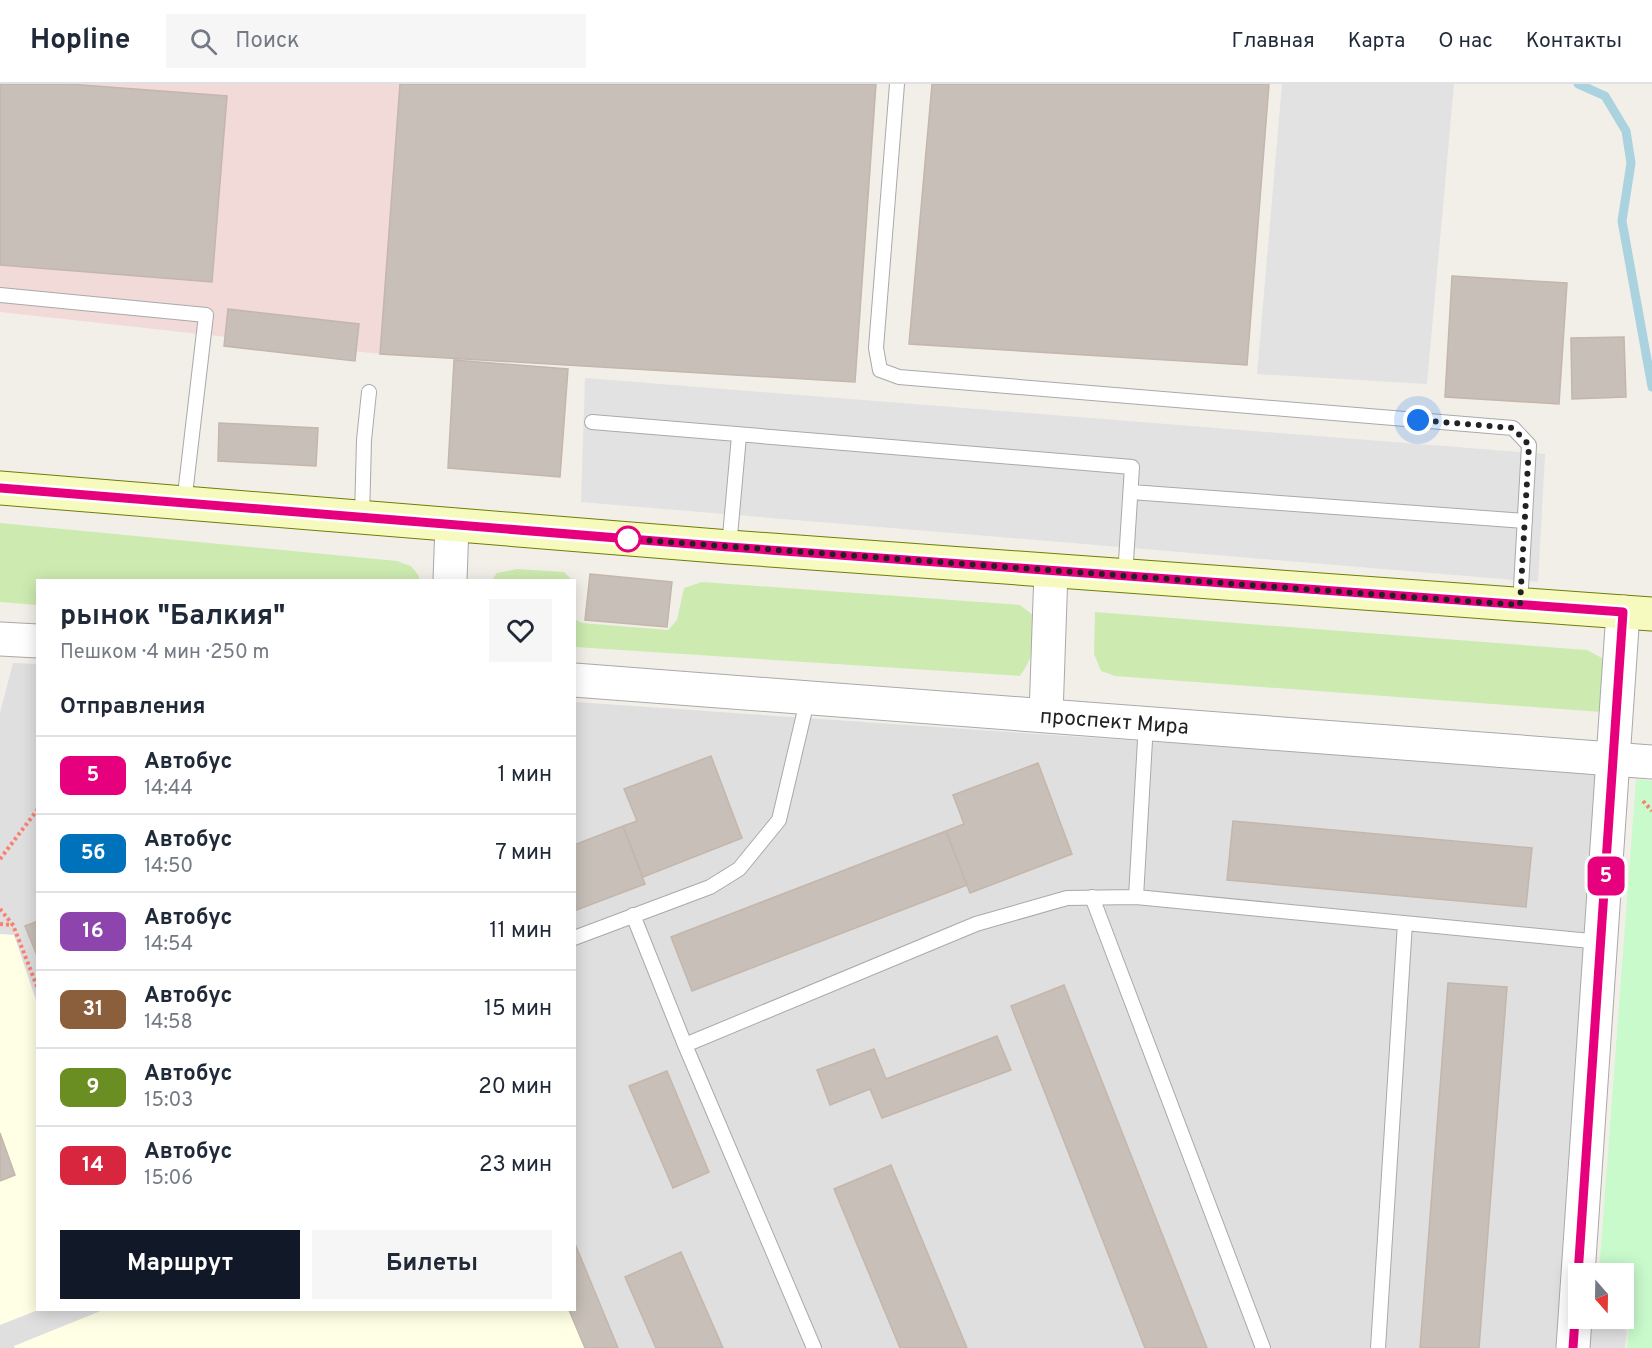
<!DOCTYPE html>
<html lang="ru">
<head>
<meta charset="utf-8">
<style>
  :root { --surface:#fff; --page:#f6f6f7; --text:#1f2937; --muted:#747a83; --line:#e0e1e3; --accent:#111827 }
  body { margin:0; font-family:Overpass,sans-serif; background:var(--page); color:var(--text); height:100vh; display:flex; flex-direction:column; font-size:22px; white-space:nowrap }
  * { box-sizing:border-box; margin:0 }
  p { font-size:20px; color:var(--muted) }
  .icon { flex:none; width:33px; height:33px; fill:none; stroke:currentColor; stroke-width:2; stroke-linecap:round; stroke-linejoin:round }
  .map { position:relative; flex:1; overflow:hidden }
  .side { position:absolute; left:36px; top:495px; width:540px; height:732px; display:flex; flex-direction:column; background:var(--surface); border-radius:0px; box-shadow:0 3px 15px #0003 }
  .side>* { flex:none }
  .badge { padding:0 12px; border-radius:9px; font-size:21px; line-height:39px }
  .needle { width:39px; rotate:160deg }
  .buttons { position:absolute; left:1568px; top:1179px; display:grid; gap:12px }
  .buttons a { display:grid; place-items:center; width:66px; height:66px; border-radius:0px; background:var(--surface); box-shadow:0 3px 15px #0003; font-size:30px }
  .you { position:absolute; width:30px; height:30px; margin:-15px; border:4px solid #fff; border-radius:50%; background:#1a73e8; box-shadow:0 0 0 9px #1a73e833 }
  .map>.badge { position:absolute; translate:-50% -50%; box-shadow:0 0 0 3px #fff }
  h2 { padding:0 24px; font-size:22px; line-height:54px }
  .round { display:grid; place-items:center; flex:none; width:63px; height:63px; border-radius:0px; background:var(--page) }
  .head { display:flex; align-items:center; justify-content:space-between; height:102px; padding:0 24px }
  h1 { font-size:28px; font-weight:700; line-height:45px }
  .action { display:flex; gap:12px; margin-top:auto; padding:12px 24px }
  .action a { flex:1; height:69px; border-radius:0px; background:var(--accent); color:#fff; font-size:24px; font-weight:700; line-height:69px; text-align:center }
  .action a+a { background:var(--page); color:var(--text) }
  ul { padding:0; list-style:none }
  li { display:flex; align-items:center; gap:18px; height:78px; padding:0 24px; border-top:2px solid var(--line) }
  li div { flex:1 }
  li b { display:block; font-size:22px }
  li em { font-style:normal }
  li .badge { min-width:66px; font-weight:700; text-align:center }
  header { display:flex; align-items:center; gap:36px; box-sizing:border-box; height:84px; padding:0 30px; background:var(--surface); border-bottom:2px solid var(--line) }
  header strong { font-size:28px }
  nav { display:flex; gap:33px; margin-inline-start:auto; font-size:21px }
  .search { width:420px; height:54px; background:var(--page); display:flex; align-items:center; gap:15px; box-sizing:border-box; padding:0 21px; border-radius:0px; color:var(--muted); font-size:22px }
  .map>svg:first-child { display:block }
  .residential { fill:#e0dfdf }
  .commercial { fill:#f2dad9 }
  .education { fill:#ffffe5 }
  .grass { fill:#cdebb0 }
  .park { fill:#c8facc }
  .parking { fill:#e2e2e2 }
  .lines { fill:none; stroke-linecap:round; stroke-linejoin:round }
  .stream { stroke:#aad3df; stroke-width:9 }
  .building { fill:#c7bfb8; stroke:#c4b6ab; stroke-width:1.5 }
  .service-casing { stroke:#a9a9a9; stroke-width:16 }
  .tertiary-casing { stroke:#a9a9a9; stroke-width:35 }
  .secondary-casing { stroke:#707d05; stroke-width:35 }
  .path { stroke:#fa8072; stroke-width:4; stroke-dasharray:3 3; stroke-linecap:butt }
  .service { stroke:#fff; stroke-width:14 }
  .tertiary { stroke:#fff; stroke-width:33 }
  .secondary { stroke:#f7fabf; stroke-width:33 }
  .line-casing { stroke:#fff; stroke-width:14 }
  .line { stroke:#e6007e; stroke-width:9 }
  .walk { stroke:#222; stroke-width:6; stroke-dasharray:0 10.8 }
  .stop-dot { fill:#fff; stroke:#e6007e; stroke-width:3 }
  .labels { text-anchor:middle; stroke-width:6; stroke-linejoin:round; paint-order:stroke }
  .street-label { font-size:21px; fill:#222; stroke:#fff }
</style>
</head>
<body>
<header>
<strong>Hopline</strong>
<div class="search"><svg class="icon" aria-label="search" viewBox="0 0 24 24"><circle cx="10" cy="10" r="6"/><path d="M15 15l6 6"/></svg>Поиск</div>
<nav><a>Главная</a><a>Карта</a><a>О нас</a><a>Контакты</a></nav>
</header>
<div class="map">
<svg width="1652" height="1264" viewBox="0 0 1652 1264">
  <rect width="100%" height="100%" fill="#f2efe9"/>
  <path class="residential" d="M13,579L38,580V1226H574L575,618L1604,689L1560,1264H0V629Z"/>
  <path class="commercial" d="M0,0H876L855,298L380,270L0,228Z"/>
  <path class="education" d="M0,850L14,851L37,919L38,1226L0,1241Z
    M575,1157L618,1264H15L14,1262L103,1226H574Z"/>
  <path class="grass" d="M0,439L397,477L411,482L419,492V496H38L37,521L0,518Z
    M517,485L564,488L572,496H492L497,489Z
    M702,498L1020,521L1033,531C1036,556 1035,571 1020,592L575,563L574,535L582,539L668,546L677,536L684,504Z
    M1095,528L1587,566L1602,574L1606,586L1601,628L1115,592L1101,587L1094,570Z"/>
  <path class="park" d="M1636,695L1652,697V1264H1627L1629,1241L1621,1235L1623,1190L1599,1189Z"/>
  <path class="parking" d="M1282,0H1454L1427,300L1257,290Z
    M585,294L1545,370L1538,498L581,418Z
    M1584,1235H1613L1627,1247L1625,1264H1582Z"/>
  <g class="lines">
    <path class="stream" d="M1578,0L1605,12L1626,47L1631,79L1622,137L1652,303"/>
  </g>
  <path class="building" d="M0,0H69L227,12L212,198L0,181Z
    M400,0H876L855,298L380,270Z
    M932,0H1269L1247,281L909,260Z
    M1452,192L1567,199L1559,320L1445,313Z
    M228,225L359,240L355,277L224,262Z
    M1624,253L1626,313L1572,315L1571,254Z
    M454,276L568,285L560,393L448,384Z
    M219,339L318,344L316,382L218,377Z
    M590,490L672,498L667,543L585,536Z
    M711,672L742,754L643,793L623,742L637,737L624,705Z
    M1038,679L1072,770L970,809L946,747L964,740L953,711Z
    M1233,737L1532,764L1526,823L1227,796Z
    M623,742L645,800L574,827V761Z
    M946,747L967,801L692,907L671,853Z
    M38,837V874L25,842Z
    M1448,899L1507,903L1479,1264H1420Z
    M1064,901L1207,1264H1145L1011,922Z
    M997,952L1011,986L882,1034L870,1005L830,1021L817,986L874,965L886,995Z
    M667,987L709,1088L673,1104L629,1002Z
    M0,1049L15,1091L0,1097Z
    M891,1081L967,1264H900L834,1105Z
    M574,1157L618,1264H585L569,1226H574Z
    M681,1168L723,1264H656L625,1193Z"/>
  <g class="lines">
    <g class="service-casing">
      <path id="service" d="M897,0L876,264L880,286L899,293L1513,344L1529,361L1520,521
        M0,211L206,231L184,419
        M592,338L1132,383L1125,493
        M1131,408L1525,437
        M362,434L364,356L369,308
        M729,463L739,352
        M1092,813L1263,1264
        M1136,813L1146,639
        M633,831L685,961L814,1264
        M574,854L710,803L739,785L779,736L808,613
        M685,961L976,840L1067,814L1136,813L1601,858
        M1378,1264L1405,839"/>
    </g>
    <g class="tertiary-casing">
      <g id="tertiary">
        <path d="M450,496L452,441"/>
        <path d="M0,555L38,557"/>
        <path id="s1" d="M574,596L1652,678"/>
        <path d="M1046,631L1051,487"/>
        <path d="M1573,1264L1623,528"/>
      </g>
    </g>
    <g class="secondary-casing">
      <path id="secondary" d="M0,404L729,463L1652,530"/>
    </g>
    <path class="path" d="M1643,717L1652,727
      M0,775L38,725
      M0,825L13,841L38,905
      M0,840L13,841"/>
    <use href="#service" class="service"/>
    <use href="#tertiary" class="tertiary"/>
    <use href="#secondary" class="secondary"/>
  </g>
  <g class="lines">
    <g class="line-casing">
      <path id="line" d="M0,404L729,463L1623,528L1573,1264"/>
    </g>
    <use href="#line" class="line"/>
    <path class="walk" d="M628,455L1520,521L1529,361L1513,344L1418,336"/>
  </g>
  <circle class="stop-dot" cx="628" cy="455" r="12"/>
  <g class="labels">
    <g class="street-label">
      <text dy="7" stroke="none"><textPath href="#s1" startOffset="542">проспект Мира</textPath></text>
    </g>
  </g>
</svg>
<div class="buttons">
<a><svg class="needle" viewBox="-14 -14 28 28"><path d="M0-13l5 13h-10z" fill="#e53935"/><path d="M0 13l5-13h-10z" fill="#747a83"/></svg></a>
</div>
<div class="you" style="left:1418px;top:336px"></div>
<b class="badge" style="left:1606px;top:792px;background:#e6007e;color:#fff">5</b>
<section class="side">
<div class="head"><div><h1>рынок &quot;Балкия&quot;</h1><p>Пешком · 4 мин · 250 m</p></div><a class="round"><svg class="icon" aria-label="heart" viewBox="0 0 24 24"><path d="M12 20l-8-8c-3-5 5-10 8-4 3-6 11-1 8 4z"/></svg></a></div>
<h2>Отправления</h2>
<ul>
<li><span class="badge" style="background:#e6007e;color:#fff">5</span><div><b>Автобус</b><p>14:44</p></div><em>1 мин</em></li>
<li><span class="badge" style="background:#0072bc;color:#fff">5б</span><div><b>Автобус</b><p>14:50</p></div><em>7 мин</em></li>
<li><span class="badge" style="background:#8e44ad;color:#fff">16</span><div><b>Автобус</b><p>14:54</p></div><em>11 мин</em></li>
<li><span class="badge" style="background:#8b5e3c;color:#fff">31</span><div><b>Автобус</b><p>14:58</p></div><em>15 мин</em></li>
<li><span class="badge" style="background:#6b8e23;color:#fff">9</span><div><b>Автобус</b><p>15:03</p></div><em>20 мин</em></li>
<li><span class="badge" style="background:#d7263d;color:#fff">14</span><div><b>Автобус</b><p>15:06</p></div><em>23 мин</em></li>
</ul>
<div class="action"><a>Маршрут</a><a>Билеты</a></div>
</section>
</div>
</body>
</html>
